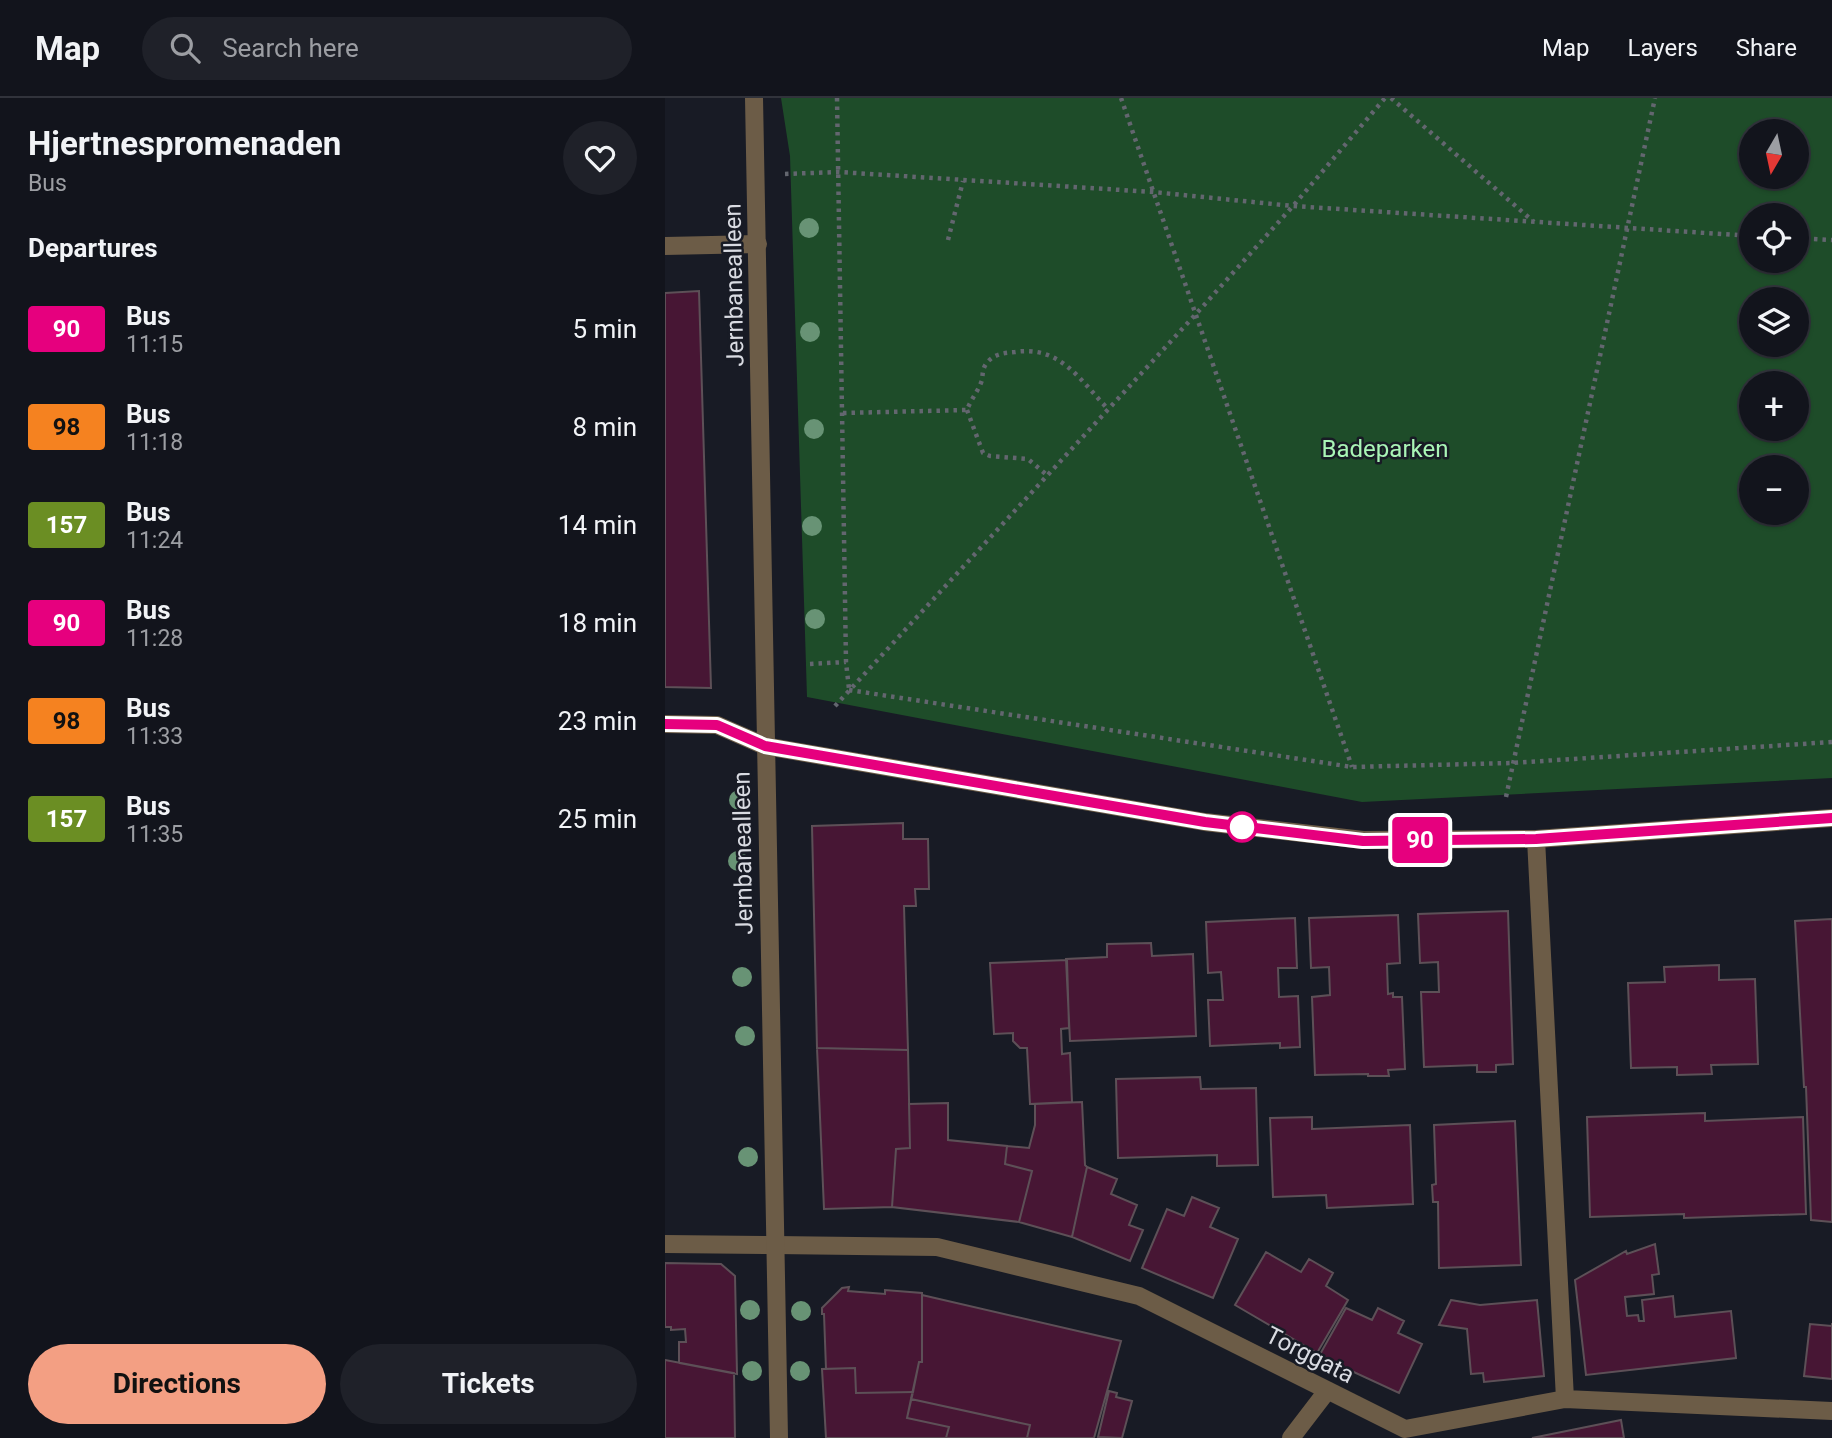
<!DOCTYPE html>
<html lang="en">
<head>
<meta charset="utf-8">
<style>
  :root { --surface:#12141c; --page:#1f2129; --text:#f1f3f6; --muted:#9c9ea3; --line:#31333b; --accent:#f39f83 }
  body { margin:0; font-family:Roboto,sans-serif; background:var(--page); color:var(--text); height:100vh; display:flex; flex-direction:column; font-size:26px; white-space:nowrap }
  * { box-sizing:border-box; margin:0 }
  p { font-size:23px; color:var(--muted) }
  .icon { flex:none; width:38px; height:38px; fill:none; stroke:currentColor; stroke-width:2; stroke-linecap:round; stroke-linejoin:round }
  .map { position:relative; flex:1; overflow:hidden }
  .details { display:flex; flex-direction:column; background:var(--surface); width:665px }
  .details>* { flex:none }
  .badge { padding:0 14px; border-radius:5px; font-size:24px; line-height:46px }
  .needle { width:46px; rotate:189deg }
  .fabs { position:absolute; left:1074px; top:21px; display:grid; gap:14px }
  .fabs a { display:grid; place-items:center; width:70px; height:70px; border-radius:50%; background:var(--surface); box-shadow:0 2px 5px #0004,0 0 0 2px var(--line); font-size:35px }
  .map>.badge { position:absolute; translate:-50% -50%; box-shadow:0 0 0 4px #fff }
  h2 { padding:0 28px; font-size:26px; line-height:63px }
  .round { display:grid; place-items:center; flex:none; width:74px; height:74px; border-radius:37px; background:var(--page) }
  .head { display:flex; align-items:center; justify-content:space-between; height:119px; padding:0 28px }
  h1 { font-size:33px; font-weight:700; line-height:52px }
  .button { display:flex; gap:14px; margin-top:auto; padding:14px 28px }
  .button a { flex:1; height:80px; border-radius:42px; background:var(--accent); color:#111; font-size:28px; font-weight:700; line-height:80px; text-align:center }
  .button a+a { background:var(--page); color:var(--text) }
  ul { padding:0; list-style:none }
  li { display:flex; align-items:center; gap:21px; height:98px; padding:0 28px }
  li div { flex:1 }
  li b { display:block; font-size:26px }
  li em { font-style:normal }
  li .badge { min-width:77px; font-weight:700; text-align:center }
  header { display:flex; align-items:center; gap:42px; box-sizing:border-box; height:98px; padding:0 35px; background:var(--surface); border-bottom:2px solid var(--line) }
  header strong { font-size:33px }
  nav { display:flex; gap:38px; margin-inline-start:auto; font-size:24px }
  .search { width:490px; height:63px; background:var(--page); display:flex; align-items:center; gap:18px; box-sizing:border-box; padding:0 24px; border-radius:38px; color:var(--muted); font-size:26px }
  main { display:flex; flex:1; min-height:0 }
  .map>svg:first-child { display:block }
  .green { fill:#1e4c29; fill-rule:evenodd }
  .building { fill:#471634; stroke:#5d5057; stroke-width:2 }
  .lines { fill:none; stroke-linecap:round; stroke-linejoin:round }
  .path { stroke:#63666f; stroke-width:4.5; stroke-dasharray:3.5 5; stroke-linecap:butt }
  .pedestrian { stroke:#6c5c47; stroke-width:18 }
  .minor { stroke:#6c5c47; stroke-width:18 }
  .tertiary { stroke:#6c5c47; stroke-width:18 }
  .tree { fill:#689375 }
  .line-casing { stroke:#fff; stroke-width:16 }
  .line { stroke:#e6007e; stroke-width:10 }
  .stop-dot { fill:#fff; stroke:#e6007e; stroke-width:3.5 }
  .labels { text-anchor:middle; stroke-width:5; stroke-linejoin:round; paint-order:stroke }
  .street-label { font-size:24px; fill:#d9dbe2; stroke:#181b25 }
  .park-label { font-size:24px; fill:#a9f5b6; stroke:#181b25 }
</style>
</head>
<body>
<header>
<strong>Map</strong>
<div class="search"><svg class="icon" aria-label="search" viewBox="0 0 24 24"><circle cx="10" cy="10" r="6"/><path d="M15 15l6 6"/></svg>Search here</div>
<nav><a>Map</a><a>Layers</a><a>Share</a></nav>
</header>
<main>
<section class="details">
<div class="head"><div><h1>Hjertnespromenaden</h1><p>Bus</p></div><a class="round"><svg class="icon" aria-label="heart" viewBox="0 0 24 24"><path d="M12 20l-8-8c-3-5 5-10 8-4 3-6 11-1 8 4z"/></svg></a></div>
<h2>Departures</h2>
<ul>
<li><span class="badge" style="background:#e6007e;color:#fff">90</span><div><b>Bus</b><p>11:15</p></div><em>5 min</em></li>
<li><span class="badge" style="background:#f58220;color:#111">98</span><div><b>Bus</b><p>11:18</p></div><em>8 min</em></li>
<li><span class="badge" style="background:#6b8e23;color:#fff">157</span><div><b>Bus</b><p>11:24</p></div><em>14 min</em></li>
<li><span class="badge" style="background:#e6007e;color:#fff">90</span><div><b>Bus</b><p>11:28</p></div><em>18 min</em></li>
<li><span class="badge" style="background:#f58220;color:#111">98</span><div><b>Bus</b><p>11:33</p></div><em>23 min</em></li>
<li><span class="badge" style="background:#6b8e23;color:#fff">157</span><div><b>Bus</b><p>11:35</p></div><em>25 min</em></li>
</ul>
<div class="button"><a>Directions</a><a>Tickets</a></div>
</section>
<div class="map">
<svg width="1167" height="1340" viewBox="0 0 1167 1340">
  <rect width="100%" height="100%" fill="#181b25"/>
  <path class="green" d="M116,0H1167V680L697,704L142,599L125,58ZM1087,33H1132V79H1087ZM1087,117H1132V163H1087ZM1132,201V247H1087V201ZM1087,285H1132V331H1087ZM1087,369H1132V415H1087Z"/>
  <path class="building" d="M34,193L46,590L0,589V195Z
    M238,725V741H263L264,791H250L251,808H239L243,952L152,950L147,728Z
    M843,813L848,966L831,967V974H812V967L759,969L756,894H774L773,864L755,865L753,816Z
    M733,817L735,865L722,866L723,896L728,895V899H737L740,971L723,972L724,978H703V976L650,977L647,899L665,897L664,869L646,870L644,820Z
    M630,820L632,870H613L614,899L633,898L635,949L615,950V945L545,948L543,902H558L556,874L543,875L541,824Z
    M1167,821V1124L1146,1122L1141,989H1139L1130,823Z
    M486,845L487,858L528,856L531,938L405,943L401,861L442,859V846Z
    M402,862L404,930L396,931L397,956L405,955L407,1004L365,1006L362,950H355L348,943V935L329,936L325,865Z
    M1054,867V882L1090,881L1093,966L1046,967L1047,976L1012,977V969L966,970L963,885L1000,884L999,869Z
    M152,950L243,952L245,1050L231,1051L227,1109L159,1111Z
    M535,979L536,991L591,990L593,1067L552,1068V1057L453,1060L451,981Z
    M417,1004L420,1067L422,1069L407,1139L354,1124L367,1073L340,1066L342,1048L364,1050L370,1027V1006Z
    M283,1005V1042L342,1048L340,1066L367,1073L354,1124L227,1109L231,1051L245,1050L244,1006Z
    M1040,1015V1023L1138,1019L1141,1116L1019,1120V1116L925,1119L922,1019Z
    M647,1019V1031L745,1027L748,1106L662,1110L661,1097L608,1099L605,1020Z
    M850,1023L856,1167L774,1170L773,1104H768L767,1087L771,1086L769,1027Z
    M422,1069L452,1081L446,1096L472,1107L464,1127L478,1132L465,1163L407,1139Z
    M527,1099L554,1110L545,1129L573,1141L548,1200L477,1170L502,1111L519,1118Z
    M990,1146L994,1176L987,1177L989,1196L960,1199L962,1218L973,1217L974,1223H979L977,1202L1008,1198L1010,1219L1066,1213L1071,1260L921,1277L910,1182L961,1153L962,1156Z
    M601,1154L636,1174L644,1161L668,1175L661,1188L683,1202L652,1255L570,1207Z
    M0,1165L56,1166L70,1178L72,1276L14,1265V1244H21L20,1231L6,1232V1229H0Z
    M184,1189L183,1193L220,1196V1192L257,1195V1264H254L248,1294L191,1295L190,1270L161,1271L159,1216H157V1210L177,1190Z
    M257,1197L456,1243L429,1340H362L365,1327L246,1301L254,1264H257Z
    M786,1202L815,1207L872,1202L879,1278L819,1284L818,1275L806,1276L802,1231L774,1227Z
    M681,1210L707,1222L713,1210L739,1223L733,1235L757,1246L734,1295L654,1258Z
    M1167,1225V1281L1139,1278L1145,1226L1167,1228Z
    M0,1262L69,1275L70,1340H0Z
    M190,1270L191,1295L248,1294L242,1320L284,1329L281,1340H161L157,1271Z
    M444,1293L452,1295L451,1299L467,1303L457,1340L433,1339Z
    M246,1301L365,1327L362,1340H281L284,1329L242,1320Z
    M956,1322L959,1340H867Z"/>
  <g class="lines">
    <path class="path" d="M172,0L181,564L184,591
      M456,0L687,669
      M726,0L869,124
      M120,76L174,74L488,94L628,108L1087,138
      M1132,140L1167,142
      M283,142L298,83
      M302,312L318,355L325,358L363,361L382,377
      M178,315L302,312C306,301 314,292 317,282C318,276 317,272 321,266C328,256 338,255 350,254C395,247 415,282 443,311
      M145,566L181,564
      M184,592L687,669L847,665L1167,644
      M170,608L531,216L628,108L720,0
      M841,699L990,0"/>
    <path class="pedestrian" d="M0,1146L110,1147"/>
    <path class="minor" d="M0,148L93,146
      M0,626L52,627L100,648L540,724L698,742L871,741L1167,720
      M871,741L900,1301
      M110,1147L272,1149L474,1198L740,1331L900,1301L1167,1313
      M626,1340L662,1293"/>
    <path class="tertiary" d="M89,0L114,1340"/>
  </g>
  <g class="tree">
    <circle cx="144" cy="130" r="10"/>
    <circle cx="145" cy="234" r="10"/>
    <circle cx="149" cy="331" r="10"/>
    <circle cx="147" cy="428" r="10"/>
    <circle cx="150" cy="521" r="10"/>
    <circle cx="74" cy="702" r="10"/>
    <circle cx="73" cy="763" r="10"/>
    <circle cx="77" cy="879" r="10"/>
    <circle cx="80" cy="938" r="10"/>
    <circle cx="83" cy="1059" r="10"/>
    <circle cx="85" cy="1212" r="10"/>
    <circle cx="136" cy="1213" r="10"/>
    <circle cx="87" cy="1273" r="10"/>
    <circle cx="135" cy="1273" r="10"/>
  </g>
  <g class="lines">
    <g class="line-casing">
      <path id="line" d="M0,626L52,627L100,648L540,724L698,743L871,741L1167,720"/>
    </g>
    <use href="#line" class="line"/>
  </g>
  <circle class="stop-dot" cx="577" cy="729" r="14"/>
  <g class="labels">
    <g class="street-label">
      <text transform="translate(69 187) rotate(-91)" y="8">Jernbanealleen</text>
      <text transform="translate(78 755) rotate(-91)" y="8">Jernbanealleen</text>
      <text transform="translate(645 1257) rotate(27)" y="8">Torggata</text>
    </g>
    <g class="park-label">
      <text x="720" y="359">Badeparken</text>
    </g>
  </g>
</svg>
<div class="fabs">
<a><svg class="needle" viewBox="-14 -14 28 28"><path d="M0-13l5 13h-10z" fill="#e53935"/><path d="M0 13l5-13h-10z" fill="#9c9ea3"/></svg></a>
<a><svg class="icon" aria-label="locate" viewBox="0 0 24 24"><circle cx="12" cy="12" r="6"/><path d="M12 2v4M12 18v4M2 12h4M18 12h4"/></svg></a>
<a><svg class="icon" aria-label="layers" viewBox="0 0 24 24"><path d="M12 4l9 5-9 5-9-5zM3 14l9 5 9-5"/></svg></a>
<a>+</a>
<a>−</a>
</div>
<b class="badge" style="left:755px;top:742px;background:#e6007e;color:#fff">90</b>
</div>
</main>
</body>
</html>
